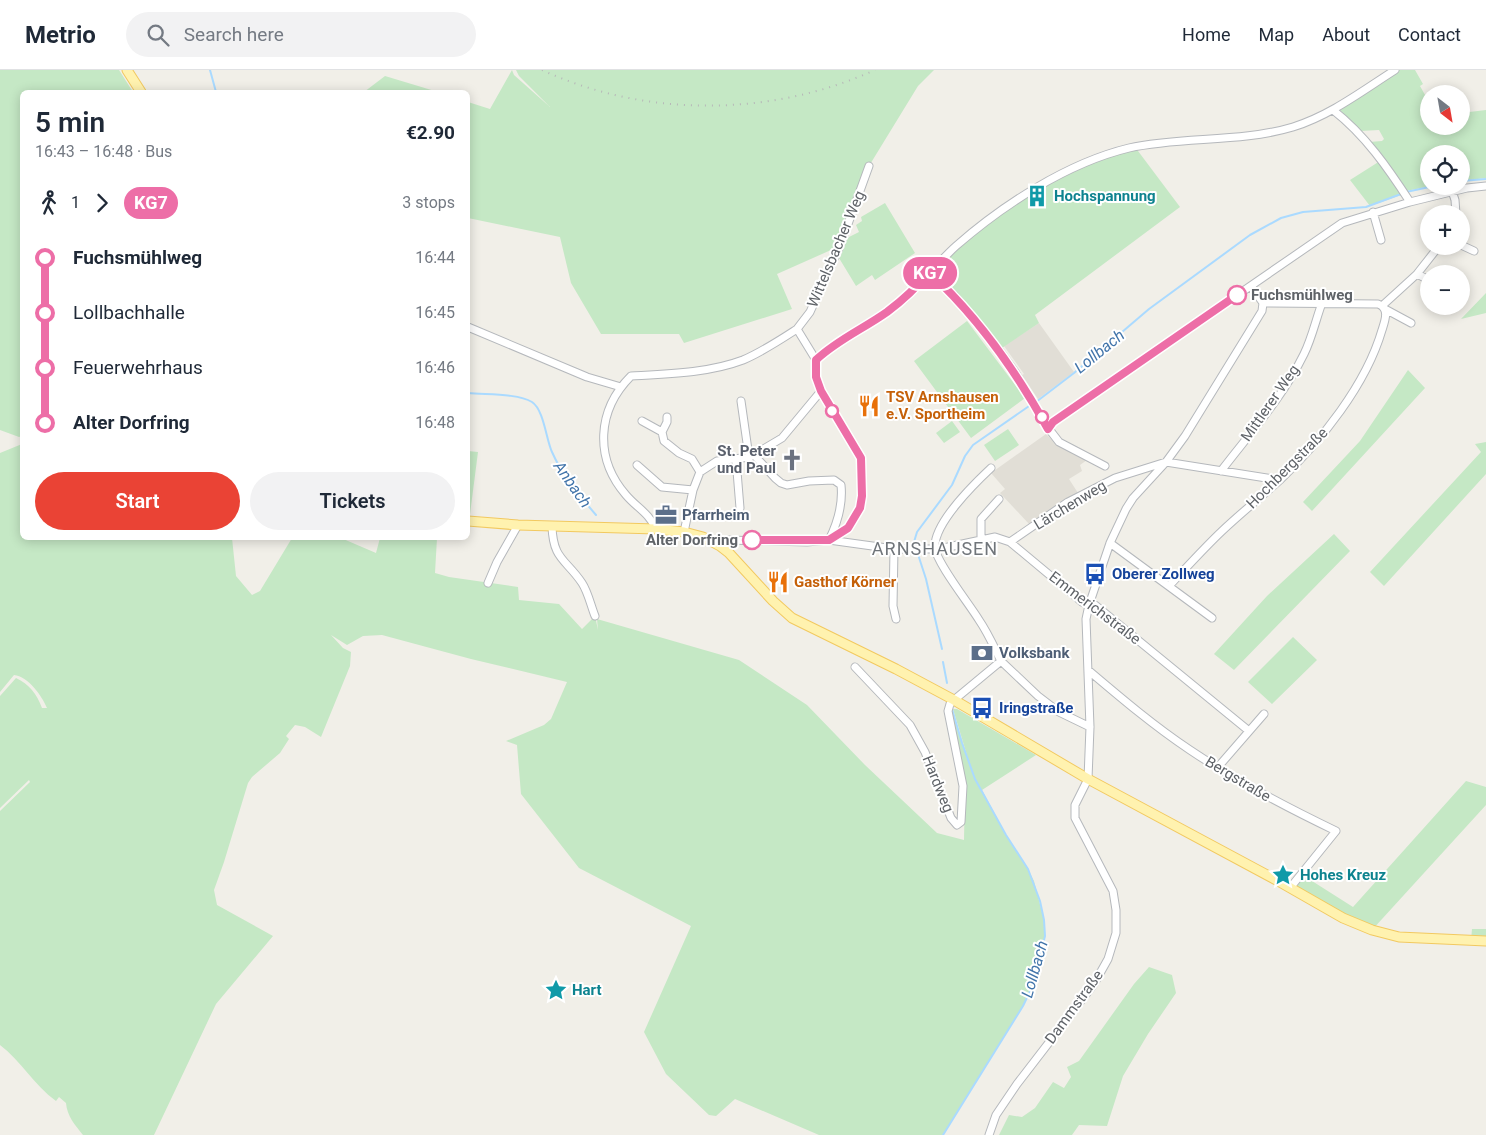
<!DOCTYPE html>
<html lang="en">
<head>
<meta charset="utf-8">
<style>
  :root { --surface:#fff; --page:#f2f2f3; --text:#1f2937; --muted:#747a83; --line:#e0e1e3; --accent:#ea4335 }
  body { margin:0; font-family:Roboto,sans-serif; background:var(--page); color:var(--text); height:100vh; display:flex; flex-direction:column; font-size:19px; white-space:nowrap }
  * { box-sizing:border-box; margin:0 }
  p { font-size:16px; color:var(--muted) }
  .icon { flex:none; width:28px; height:28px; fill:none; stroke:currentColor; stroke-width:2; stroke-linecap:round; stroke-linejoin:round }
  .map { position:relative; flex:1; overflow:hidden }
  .details { position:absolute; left:20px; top:20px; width:450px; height:450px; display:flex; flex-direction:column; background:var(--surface); border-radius:8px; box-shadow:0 2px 12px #0003 }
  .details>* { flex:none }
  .badge { padding:0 10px; border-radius:16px; font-size:18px; line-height:32px }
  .needle { width:32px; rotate:149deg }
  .buttons { position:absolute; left:1420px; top:15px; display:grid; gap:10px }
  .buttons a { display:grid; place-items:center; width:50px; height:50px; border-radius:50%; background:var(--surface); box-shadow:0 2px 12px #0003; font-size:25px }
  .map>.badge { position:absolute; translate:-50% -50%; box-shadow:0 0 0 2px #fff }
  .legs { display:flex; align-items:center; gap:8px; height:55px; padding:0 15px; font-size:16px }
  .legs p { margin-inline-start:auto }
  .headline { display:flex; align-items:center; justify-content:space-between; height:85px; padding:0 15px }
  h1 { font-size:28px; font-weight:600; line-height:38px }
  .button { display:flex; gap:10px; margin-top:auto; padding:10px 15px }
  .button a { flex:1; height:58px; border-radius:30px; background:var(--accent); color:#fff; font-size:20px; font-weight:600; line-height:58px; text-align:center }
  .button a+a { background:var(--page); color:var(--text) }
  ul { padding:0 15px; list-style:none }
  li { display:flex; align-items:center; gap:18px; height:55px; font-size:19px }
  li i { display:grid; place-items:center; width:8px; height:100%; margin:0 6px; background:currentColor }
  li i::after { content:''; width:12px; height:12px; margin:-6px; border:4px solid; border-radius:50%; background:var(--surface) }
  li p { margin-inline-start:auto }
  li:first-child i { background:linear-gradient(#0000 50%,currentColor 0) }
  li:last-child i { background:linear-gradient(currentColor 50%,#0000 0) }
  header { display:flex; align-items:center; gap:30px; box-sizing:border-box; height:70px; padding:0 25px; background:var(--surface); border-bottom:1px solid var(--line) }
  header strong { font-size:24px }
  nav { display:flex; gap:28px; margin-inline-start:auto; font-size:18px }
  .search { width:350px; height:45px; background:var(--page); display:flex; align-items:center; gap:12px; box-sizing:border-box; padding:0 18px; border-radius:28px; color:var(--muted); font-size:19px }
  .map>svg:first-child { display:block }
  .education { fill:#e1ded6 }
  .green { fill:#c5e8c5 }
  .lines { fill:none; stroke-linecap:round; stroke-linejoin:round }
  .stream { stroke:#aadaff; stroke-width:2 }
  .minor-casing { stroke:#b5b8bc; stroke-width:9 }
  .major-casing { stroke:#f2c960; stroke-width:11 }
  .minor { stroke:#fff; stroke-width:7 }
  .major { stroke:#fff2af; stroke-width:9 }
  .rail { stroke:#b6b7b8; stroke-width:2; stroke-dasharray:1 6; stroke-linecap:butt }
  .line-1-casing { stroke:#fff; stroke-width:11 }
  .line-1 { stroke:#ed6ea7; stroke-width:8 }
  .stop-1-dot { fill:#fff; stroke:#ed6ea7; stroke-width:2.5 }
  .labels { text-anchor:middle; stroke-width:4; stroke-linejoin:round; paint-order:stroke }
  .culture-label { font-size:15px; font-weight:bold; fill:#0d838f; stroke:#fff; text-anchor:start }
  .street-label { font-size:15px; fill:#5f6368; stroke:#fff }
  .stop-label { font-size:15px; font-weight:bold; fill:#5f6368; stroke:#fff; text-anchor:start }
  .food-label { font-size:15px; font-weight:bold; fill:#c56008; stroke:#fff; text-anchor:start }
  .worship-label { font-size:15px; font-weight:bold; fill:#5b616d; stroke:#fff; text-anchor:end }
  .service-label { font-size:15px; font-weight:bold; fill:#4e5e75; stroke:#fff; text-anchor:start }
  .transit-label { font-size:15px; font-weight:bold; fill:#164399; stroke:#fff; text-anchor:start }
  .water-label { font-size:16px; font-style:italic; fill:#4174aa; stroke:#fff }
  .quarter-label { font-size:18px; letter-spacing:1px; fill:#70757a; stroke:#fff }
</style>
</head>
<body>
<header>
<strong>Metrio</strong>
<div class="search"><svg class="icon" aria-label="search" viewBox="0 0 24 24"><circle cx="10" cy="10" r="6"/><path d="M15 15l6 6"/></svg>Search here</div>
<nav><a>Home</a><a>Map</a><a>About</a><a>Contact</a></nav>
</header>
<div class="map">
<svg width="1486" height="1065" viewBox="0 0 1486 1065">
  <rect width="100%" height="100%" fill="#f1efe8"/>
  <path class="education" d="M1039,253L1074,302L1038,329L1022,305L1024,304L1004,276Z
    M1046,364L1054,372L1087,390L1080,395L1082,401L1069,409L1078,423L1029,454L1000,423L1005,419L991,403Z"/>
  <path class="green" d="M0,0H119L133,22H22V366L19,367L0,360Z
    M512,0L514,5L550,37L519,6L516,0H934L918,16L869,96L840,176L777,204L792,239L684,273L679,264H601L571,213L560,167L468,148V32L490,39Z
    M1398,0H1415L1423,14L1420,16L1429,32V56H1461V43L1486,40V108L1461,111V84H1429V116H1431L1406,121L1369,72L1382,71L1384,69L1379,60L1360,61L1339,39Z
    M385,6L438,22H364Z
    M1135,77L1180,137L1035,245L1039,253L999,280L929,202L1006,136L1076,96Z
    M1380,91L1404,124L1370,136L1350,110Z
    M885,133L915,183L875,210L872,205L856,216L839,188L847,168L859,162L856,155L862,151L861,147Z
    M1486,223V243L1461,249Z
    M967,251L1025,328L971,368L914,291Z
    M1408,300L1425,318L1312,441L1303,432L1360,371Z
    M952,351L960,362L944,373L936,363Z
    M1008,359L1019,375L995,391L984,375Z
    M1486,372V404L1384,516L1370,502L1481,382L1475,374Z
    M22,374V468H232L236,506L252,525L260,521L292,468H341L376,483L380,468H437L435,503L449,507L518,517L519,530L559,534L582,559L595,546L598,560L597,549L739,590L807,635L865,695L937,763L964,770L965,716L952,639L970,695L953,639H957L1036,685L982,720L1006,765L1028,799L1034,811L1044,850L1045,866L1033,915L1023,936L943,1065H819L735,1029L716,1046L709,1045L666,1004L644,962L691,856L579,798L521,724L517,675L506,671L544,655L551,649L567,612L471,589L382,565L363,566L347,575L331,565L343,578L351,582L350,596L321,667L305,657L295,655L286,666L289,669L280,683L252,707L248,713L224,792L214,820L217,835L273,866L216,934L154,1065H83C75,1055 67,1046 66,1033L59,1027L56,1031C34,1015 21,991 0,975V741L30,712L29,710L0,738V626L16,608C29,614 37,624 42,638H47C42,626 28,606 14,605L0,622V383Z
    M468,381L478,382L469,452L468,451Z
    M1334,464L1350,481L1234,600L1214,584L1267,526Z
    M1293,567L1317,590L1272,634L1248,612Z
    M1466,711L1486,717V735L1372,860L1290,818L1301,804L1353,837Z
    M1472,859H1486V871H1471Z
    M1149,897L1172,905L1176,923L1148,964L1123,1006L1107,1056L1079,1055L1072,1065H999L1009,1045L1022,1047L1035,1038L1053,1012L1064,1018L1071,1007L1067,997L1079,991L1134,914Z"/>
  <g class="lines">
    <path class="stream" d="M210,0L216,22
      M1461,111L1486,109
      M1406,122L1434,116
      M468,323C485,325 517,323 532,332C544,340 546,369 552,382C562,405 579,425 596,445
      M1036,332L1074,303L1149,239L1250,165L1281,148L1303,142L1366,137L1401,124
      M942,579L926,509L914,472L917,462L952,415L965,386L973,375L1032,334
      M943,592L947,613
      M943,1065L1023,936L1033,915L1045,866L1044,850L1040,831L1028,799L1006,765L975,709L962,673L952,639"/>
    <g class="minor-casing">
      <path id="minor" d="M1333,40C1365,65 1388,98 1410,132
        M1452,121L1455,130L1456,144
        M1373,142L1381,170
        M1461,175L1474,181
        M929,202L954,225L999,280L1015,302L1049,359L1059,372L1105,396
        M1417,204L1429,210
        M1383,235L1417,204L1439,176
        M1385,239L1411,253
        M468,257L587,307L621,317
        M797,259L810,242L840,176L869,96
        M816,290C842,266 875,252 903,230C922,214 937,193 956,176C1003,135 1067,93 1129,78C1182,66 1240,73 1293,57C1331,45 1362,21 1395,0
        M741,331L749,387
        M642,351L662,362L664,371L679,383L692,389L700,402
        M1049,359L1053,352L1342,153L1410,132L1467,118L1486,116
        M662,362L667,352V347
        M754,385L775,408L781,413L787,415L809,411L834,410L841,415C843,434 837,454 829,470L894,479H939L995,467L1010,472L1082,532L1089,535H1095L1249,661
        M736,389L740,438
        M637,395L662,417L693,420
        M1221,401C1250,363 1283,327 1304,284C1312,268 1316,249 1322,233
        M552,456C553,490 566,489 582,513C588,522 591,536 595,546
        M656,459C649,443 637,438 626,425C594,388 597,340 631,306C667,304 709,303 743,290C762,282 780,270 797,259L816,290V307L821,321L861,388L862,426L860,438L848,458L829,470L807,472L728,470L720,476
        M684,462L693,420L700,402L717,391L750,387L782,368L821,321
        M981,470V449L999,429
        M1010,472L1068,432L1115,408L1166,392L1279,410
        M1110,473L1212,548
        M894,479L893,536L896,549
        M488,513L497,492L518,455
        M1169,516C1187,497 1204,478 1222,461C1241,443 1261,427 1280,410C1321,371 1366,315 1382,260C1385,251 1390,238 1378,234L1263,233
        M1001,591L1038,626L1059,642L1090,657
        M855,597L910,655L925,682L951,748L957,755L961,752L963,716L948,641L950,634L954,630L1001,591C994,577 988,563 979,550C970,535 936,492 935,478C933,454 975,413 991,398
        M1088,600C1121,628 1154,656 1190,680C1236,711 1286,737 1336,761L1290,818
        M1218,697L1264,644
        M989,1065L996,1045L1017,1014L1094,914L1108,889L1116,863V840L1113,821L1075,748V735L1088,709L1090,657L1086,549L1089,535L1110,473L1126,439L1133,428L1166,392L1185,366L1262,241L1263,233L1251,216"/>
    </g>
    <g class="major-casing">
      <path id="major" d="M127,0L141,22
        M468,451L518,455L656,459L684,462L703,467L720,476L729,483L773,531L792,548L896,599L954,630L1088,709L1280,812L1343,848L1372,860L1399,867L1486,871"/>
    </g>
    <use href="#minor" class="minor"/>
    <use href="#major" class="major"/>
    <path class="rail" d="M542,0C646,48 771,47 875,0"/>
  </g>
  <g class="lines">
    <g class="line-1-casing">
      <path id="line-1" d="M752,470H829L848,458L860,438L862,426L861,388L821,321L816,307V290C837,270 863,259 887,242C903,230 917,217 929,202C978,247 1016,301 1048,359L1053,352L1237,225"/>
    </g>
    <use href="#line-1" class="line-1"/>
  </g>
  <defs>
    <g id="building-bare" transform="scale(1.725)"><path d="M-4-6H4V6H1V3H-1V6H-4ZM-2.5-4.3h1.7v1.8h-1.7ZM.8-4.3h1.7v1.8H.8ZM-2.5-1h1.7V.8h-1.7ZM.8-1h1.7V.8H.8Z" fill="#0f9aa8" stroke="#fff" stroke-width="2.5" paint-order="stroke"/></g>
    <g id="restaurant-bare" transform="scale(1.725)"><path d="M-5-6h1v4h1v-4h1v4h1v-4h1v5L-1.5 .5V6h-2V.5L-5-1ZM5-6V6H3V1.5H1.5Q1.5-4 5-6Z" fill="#e8710a" stroke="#fff" stroke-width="2.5" paint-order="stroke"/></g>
    <g id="church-bare" transform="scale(1.725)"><path d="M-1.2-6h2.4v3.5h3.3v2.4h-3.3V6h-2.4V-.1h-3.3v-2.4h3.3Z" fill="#6b7280" stroke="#fff" stroke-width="2.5" paint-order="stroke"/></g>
    <g id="office-bare" transform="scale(1.725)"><path d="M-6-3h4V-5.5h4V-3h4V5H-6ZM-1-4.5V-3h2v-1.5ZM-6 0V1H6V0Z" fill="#5c6f8a" stroke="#fff" stroke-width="2.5" paint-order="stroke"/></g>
    <g id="bus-bare" transform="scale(1.725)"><path d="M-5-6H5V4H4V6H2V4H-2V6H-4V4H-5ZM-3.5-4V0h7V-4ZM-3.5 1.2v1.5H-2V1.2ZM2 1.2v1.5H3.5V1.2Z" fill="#1a4fb4" stroke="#fff" stroke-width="2.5" paint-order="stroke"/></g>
    <g id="bank-bare" transform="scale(1.725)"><path d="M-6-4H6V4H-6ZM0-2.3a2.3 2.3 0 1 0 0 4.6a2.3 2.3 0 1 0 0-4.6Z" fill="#5c6f8a" stroke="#fff" stroke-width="2.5" paint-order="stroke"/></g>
    <g id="sight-bare" transform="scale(1.725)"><path d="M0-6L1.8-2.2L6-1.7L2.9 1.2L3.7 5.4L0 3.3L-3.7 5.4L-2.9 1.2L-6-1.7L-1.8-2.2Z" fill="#0f9aa8" stroke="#fff" stroke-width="2.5" paint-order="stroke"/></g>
  </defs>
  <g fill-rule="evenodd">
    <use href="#building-bare" x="1037" y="126"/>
    <use href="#restaurant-bare" x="869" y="336"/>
    <use href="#church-bare" x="792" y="390"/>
    <use href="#office-bare" x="666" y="445"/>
    <use href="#bus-bare" x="1095" y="504"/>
    <use href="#restaurant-bare" x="778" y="512"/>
    <use href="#bank-bare" x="982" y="583"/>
    <use href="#bus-bare" x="982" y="638"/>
    <use href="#sight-bare" x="1283" y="805"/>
    <use href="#sight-bare" x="556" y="920"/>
  </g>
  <g class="stop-1-dot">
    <circle cx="1237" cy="225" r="9"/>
    <circle cx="832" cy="341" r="6"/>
    <circle cx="1042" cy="347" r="6"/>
    <circle cx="752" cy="470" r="9"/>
  </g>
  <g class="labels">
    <g class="culture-label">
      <text x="1054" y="131">Hochspannung</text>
      <text x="1300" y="810">Hohes Kreuz</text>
      <text x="572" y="925">Hart</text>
    </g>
    <g class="street-label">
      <text transform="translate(836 179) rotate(-67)" y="5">Wittelsbacher Weg</text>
      <text transform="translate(1270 333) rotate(-55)" y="5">Mittlerer Weg</text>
      <text transform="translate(1287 398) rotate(-45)" y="5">Hochbergstraße</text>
      <text transform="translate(1070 435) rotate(-31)" y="5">Lärchenweg</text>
      <text transform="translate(1095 538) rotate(37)" y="5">Emmerichstraße</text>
      <text transform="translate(1238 709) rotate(31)" y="5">Bergstraße</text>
      <text transform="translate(938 714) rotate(68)" y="5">Hardweg</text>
      <text transform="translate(1074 937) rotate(-54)" y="5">Dammstraße</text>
    </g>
    <g class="stop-label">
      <text x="1251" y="230">Fuchsmühlweg</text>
      <text x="738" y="475" text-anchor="end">Alter Dorfring</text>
    </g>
    <g class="food-label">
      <text x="886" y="332">TSV Arnshausen<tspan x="886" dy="17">e.V. Sportheim</tspan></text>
      <text x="794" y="517">Gasthof Körner</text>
    </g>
    <g class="worship-label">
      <text x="776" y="386">St. Peter<tspan x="776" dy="17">und Paul</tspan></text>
    </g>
    <g class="service-label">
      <text x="682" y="450">Pfarrheim</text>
      <text x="999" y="588">Volksbank</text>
    </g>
    <g class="transit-label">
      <text x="1112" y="509">Oberer Zollweg</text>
      <text x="999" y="643">Iringstraße</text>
    </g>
    <g class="water-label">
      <text transform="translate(1099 281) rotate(-39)" y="6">Lollbach</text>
      <text transform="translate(573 414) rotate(55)" y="6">Anbach</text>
      <text transform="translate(1034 899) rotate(-74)" y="6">Lollbach</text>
    </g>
    <g class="quarter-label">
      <text x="935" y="485">ARNSHAUSEN</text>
    </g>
  </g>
</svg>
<div class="buttons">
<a><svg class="needle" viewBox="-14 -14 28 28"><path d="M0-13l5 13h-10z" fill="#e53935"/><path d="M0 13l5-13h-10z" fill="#747a83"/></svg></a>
<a><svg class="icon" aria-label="locate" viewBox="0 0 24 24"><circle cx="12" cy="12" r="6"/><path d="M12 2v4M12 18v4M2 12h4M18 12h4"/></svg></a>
<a>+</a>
<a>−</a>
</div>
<b class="badge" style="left:930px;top:203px;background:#ed6ea7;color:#fff">KG7</b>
<section class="details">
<div class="headline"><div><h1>5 min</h1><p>16:43 – 16:48 · Bus</p></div><b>€2.90</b></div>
<div class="legs"><svg class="icon" aria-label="walk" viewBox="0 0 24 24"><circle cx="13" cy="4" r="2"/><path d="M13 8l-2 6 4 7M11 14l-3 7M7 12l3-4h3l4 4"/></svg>1<svg class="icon" aria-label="forward" viewBox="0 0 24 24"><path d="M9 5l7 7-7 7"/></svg><b class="badge" style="background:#ed6ea7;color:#fff">KG7</b><p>3 stops</p></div>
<ul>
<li><i style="color:#ed6ea7"></i><b>Fuchsmühlweg</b><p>16:44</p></li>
<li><i style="color:#ed6ea7"></i><span>Lollbachhalle</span><p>16:45</p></li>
<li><i style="color:#ed6ea7"></i><span>Feuerwehrhaus</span><p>16:46</p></li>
<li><i style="color:#ed6ea7"></i><b>Alter Dorfring</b><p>16:48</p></li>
</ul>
<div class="button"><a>Start</a><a>Tickets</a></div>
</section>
</div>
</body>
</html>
